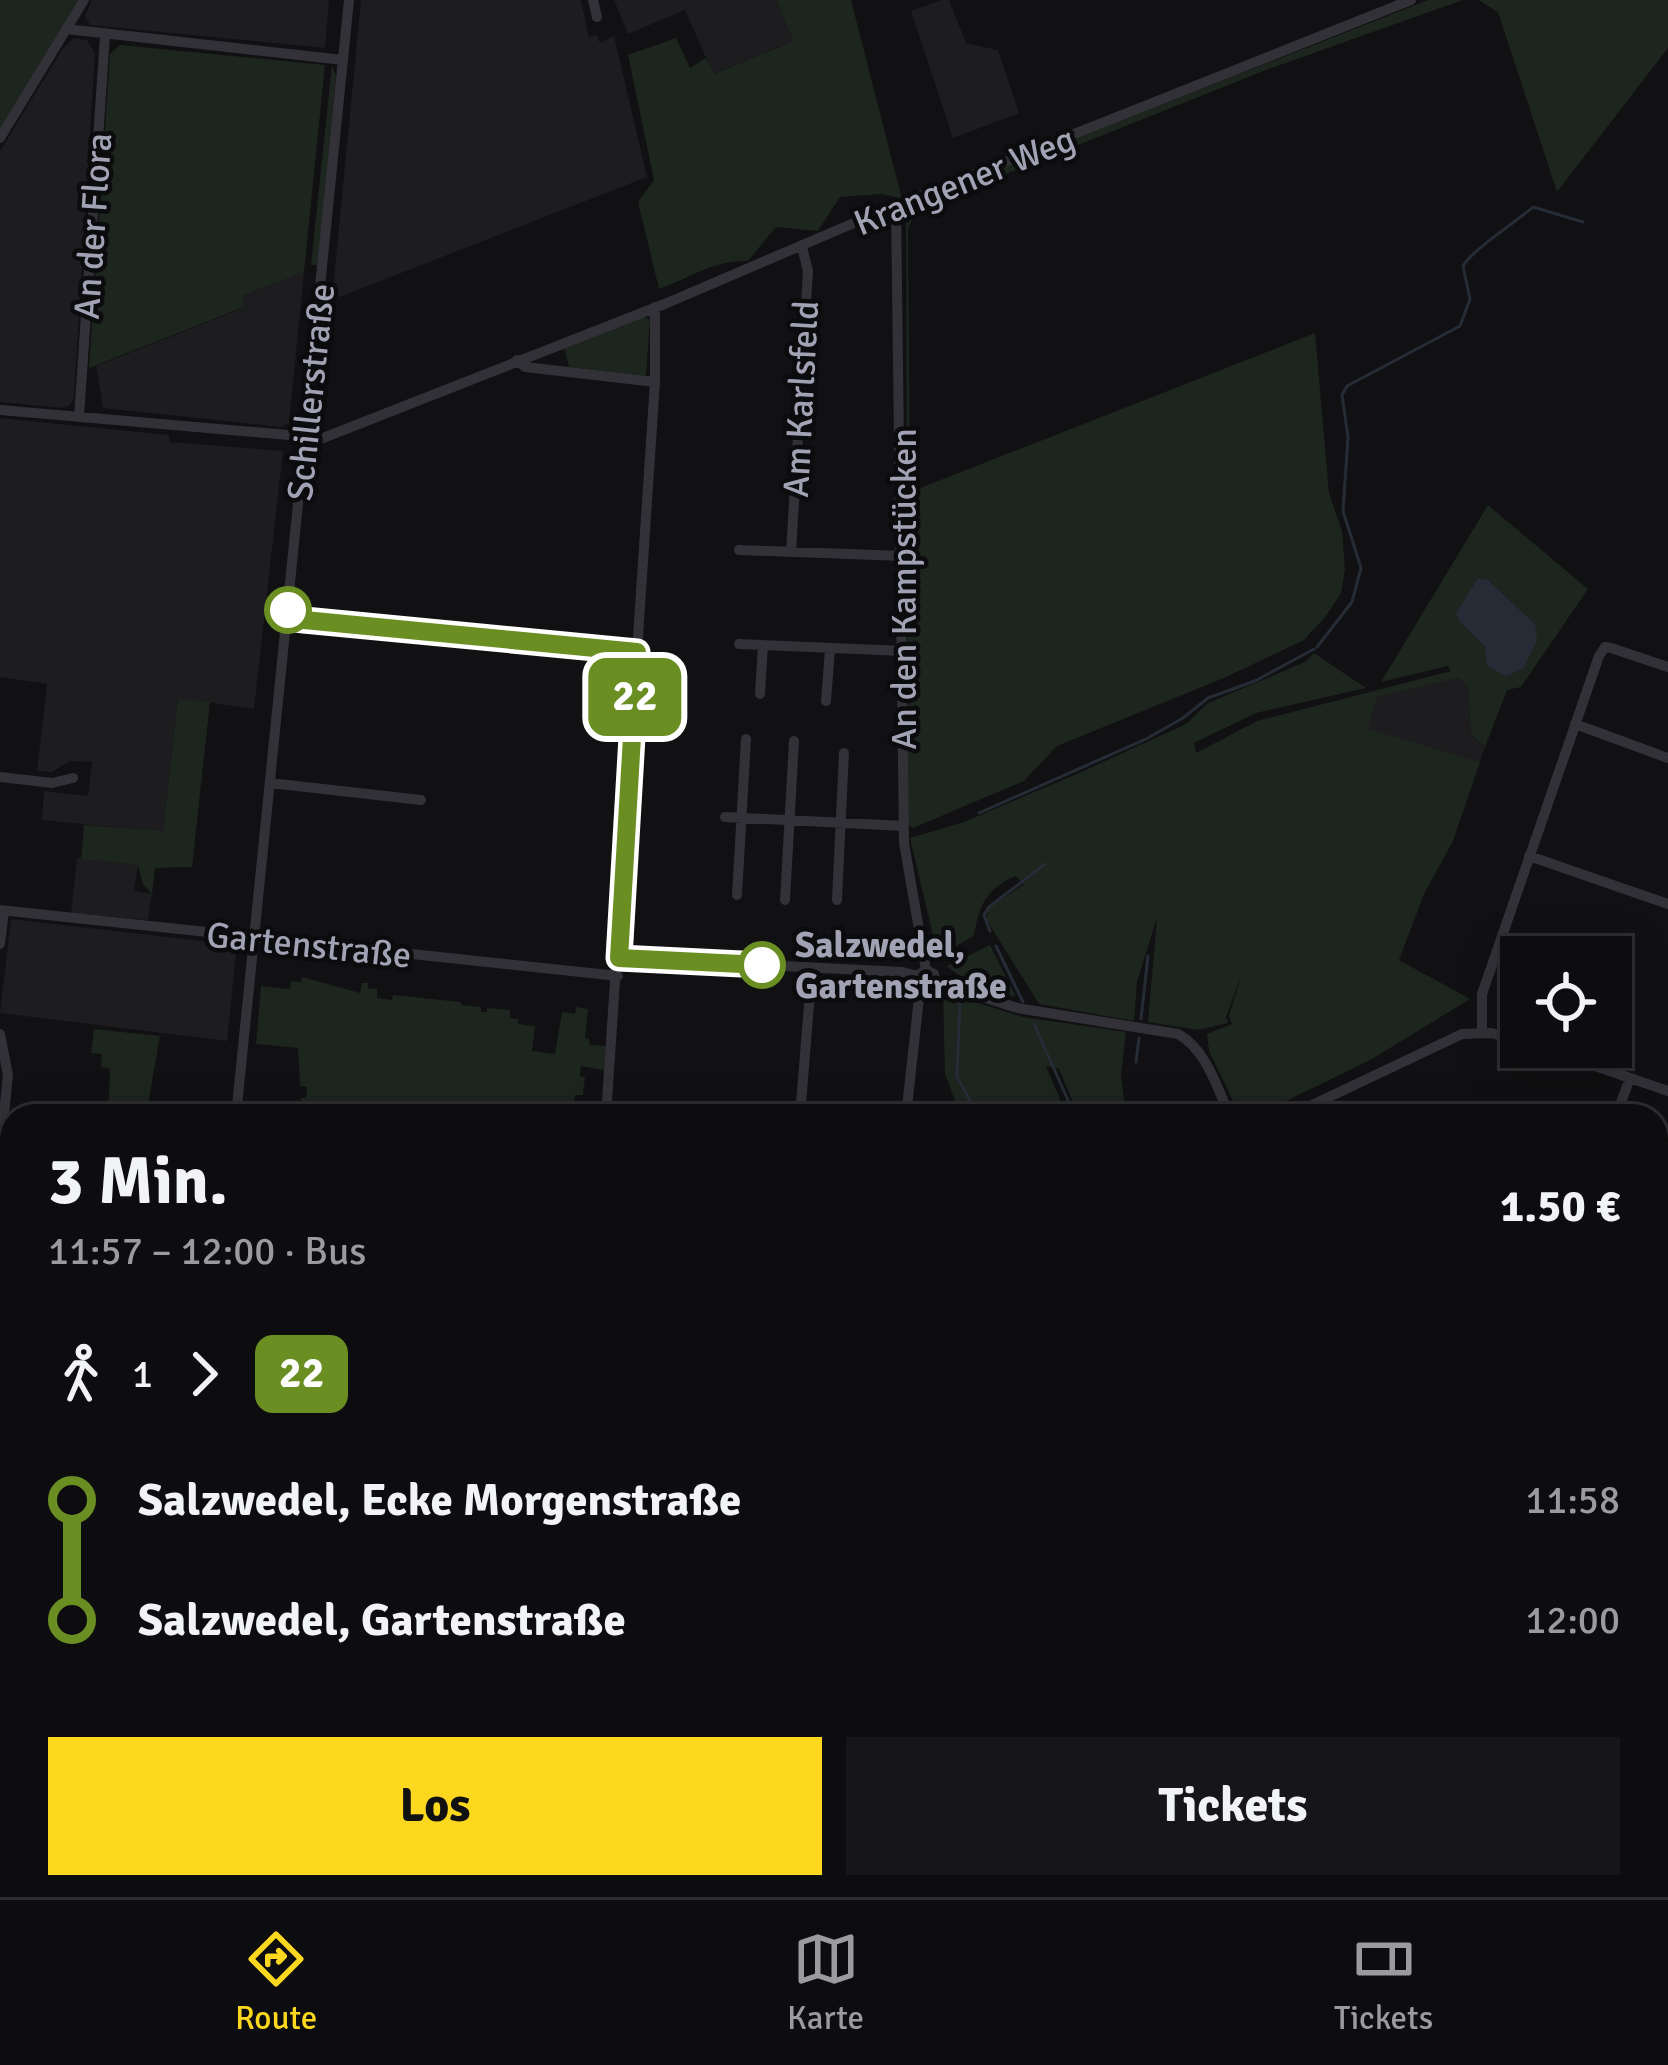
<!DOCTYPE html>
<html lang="de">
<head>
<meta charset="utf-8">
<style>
  :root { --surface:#0d0c0e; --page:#161517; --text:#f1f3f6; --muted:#9a9b9e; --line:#2d2c2e; --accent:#fdd81e }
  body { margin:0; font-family:Signika,sans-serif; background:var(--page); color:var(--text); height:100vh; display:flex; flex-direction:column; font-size:45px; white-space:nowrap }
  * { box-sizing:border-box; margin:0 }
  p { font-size:39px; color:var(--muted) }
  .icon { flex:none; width:66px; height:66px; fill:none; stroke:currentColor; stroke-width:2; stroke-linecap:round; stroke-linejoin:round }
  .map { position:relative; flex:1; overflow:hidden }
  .side { position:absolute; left:0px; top:1104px; width:1668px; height:795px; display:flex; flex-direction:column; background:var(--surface); border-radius:36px 36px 0 0; box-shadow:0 12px 48px #0002,0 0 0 3px var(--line) }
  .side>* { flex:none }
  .badge { padding:0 24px; border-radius:18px; font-size:42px; line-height:78px }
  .fabs { position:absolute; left:1500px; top:936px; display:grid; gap:24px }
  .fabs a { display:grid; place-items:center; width:132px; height:132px; border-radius:0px; background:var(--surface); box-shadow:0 12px 48px #0002,0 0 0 3px var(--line); font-size:60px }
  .map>.badge { position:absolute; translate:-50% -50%; box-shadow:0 0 0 6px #fff }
  .legs { display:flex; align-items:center; gap:18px; height:132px; padding:0 48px; font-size:39px }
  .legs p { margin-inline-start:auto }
  .head { display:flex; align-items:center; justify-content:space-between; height:204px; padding:0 48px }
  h1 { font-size:66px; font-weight:800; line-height:90px }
  .primary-button { display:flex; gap:24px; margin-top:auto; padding:24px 48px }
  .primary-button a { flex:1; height:138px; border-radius:0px; background:var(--accent); color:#111; font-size:48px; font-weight:800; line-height:138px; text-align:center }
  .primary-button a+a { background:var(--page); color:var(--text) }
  ul { padding:0 48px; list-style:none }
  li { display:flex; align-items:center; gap:42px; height:120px; font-size:45px }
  li i { display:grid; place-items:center; width:18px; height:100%; margin:0 15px; background:currentColor }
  li i::after { content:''; width:30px; height:30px; margin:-15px; border:9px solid; border-radius:50%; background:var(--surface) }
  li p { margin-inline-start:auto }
  li:first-child i { background:linear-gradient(#0000 50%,currentColor 0) }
  li:last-child i { background:linear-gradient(currentColor 50%,#0000 0) }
  .dock { display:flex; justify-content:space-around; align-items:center; height:168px; border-top:3px solid var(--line); background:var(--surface); font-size:33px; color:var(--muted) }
  .dock a { display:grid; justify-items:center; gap:6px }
  .dock .current { color:var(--accent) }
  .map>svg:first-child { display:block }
  .built { fill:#1d1c1f }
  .green { fill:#1d251f; fill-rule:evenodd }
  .water { fill:#262c36 }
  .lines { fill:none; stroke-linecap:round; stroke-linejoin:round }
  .stream { stroke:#262c36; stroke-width:3 }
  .minor { stroke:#313137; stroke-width:10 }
  .secondary { stroke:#3f4047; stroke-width:15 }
  .primary { stroke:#4d4d56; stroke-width:16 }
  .line-1-casing { stroke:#fff; stroke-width:27 }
  .line-1 { stroke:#6b8e23; stroke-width:18 }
  .stop-1-dot { fill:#fff; stroke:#6b8e23; stroke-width:6 }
  .labels { text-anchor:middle; stroke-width:9; stroke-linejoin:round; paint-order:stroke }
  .street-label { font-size:36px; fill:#a1a3b4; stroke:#0c0b0d }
  .stop-label { font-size:36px; font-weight:bold; fill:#a1a3b4; stroke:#0c0b0d; text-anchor:start }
</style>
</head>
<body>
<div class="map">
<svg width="1668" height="1897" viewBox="0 0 1668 1897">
  <rect width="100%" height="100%" fill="#111012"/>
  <path class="built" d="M92,0H329L325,48L90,25L85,16Z
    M361,0H581L589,37L597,35L600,43L614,36L647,177L332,300Z
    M614,0H776L793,41L713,74L685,10L628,34Z
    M941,0H949L966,43L998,50L1019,113L953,138L911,11Z
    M74,38L87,40L95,53L74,398L70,405L62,408L0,402V151L63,48Z
    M304,272L289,423L281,427L103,408L96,366L243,308L241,296Z
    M0,418L169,435L170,442L283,451L254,709L178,698L163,832L42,820L44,791L88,796L92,762L70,761L52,772L37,771L47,684L0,677Z
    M1459,678L1468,684L1471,735L1485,747L1480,762L1367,730L1377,696Z
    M77,858L138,865L134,891L152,894L148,920L71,913Z
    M11,919L237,945L227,1041L0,1013Z
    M1668,1383V1510L1656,1515V1390Z
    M756,1887H883L886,1897H759Z"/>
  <path class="green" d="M0,0H78L0,130Z
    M776,0H851L902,199L882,194L840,197L818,231L776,227L748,261C714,260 692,277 659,289L638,202L654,180L628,55L676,38L690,68L706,58L714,74L793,41Z
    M1428,0H1463L1266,70L918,209L908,228L910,492L1315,333L1329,493L1342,531L1345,569L1341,593L1326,616L1304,640L1224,678L1057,746L1024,781L913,828L908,825L906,211L912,203Z
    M1478,0H1668V48L1557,192L1498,12Z
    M120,45L325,65L304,272L242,296L244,307L89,368L110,54Z
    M332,65L336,76L318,265H311Z
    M643,315L650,320L646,376L569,367L564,347Z
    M1488,505L1588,589L1521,687L1507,690L1485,747L1471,735L1468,685L1459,678L1377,697L1368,729L1480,762L1453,841L1424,894L1399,960L1470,999L1372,1059L1256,1116H1247L1245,1109L1235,1105L1209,1051L1207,1034L1232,1024L1229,1016L1242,973L1226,1017L1228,1023L1198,1030L1148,1022L1157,918L1137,982L1134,1021L1039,1004L986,919L989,908L1024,884L1016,876C986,888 979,906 974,936L938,956L910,838L964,822L1079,773L1186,724L1208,703L1305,662L1314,653L1366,688L1256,713L1194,743L1196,753L1257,721L1451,671L1448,666L1381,682ZM1488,580L1535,624L1486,646L1476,633Z
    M178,698L210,702L192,867L155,868L152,894L143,884L138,865L81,859L84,825L163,831Z
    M990,945L1016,997L967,982L947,966Z
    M302,977L360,993L362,983H368V988L377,989V998L392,1000L393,995L461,1002V1005L481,1007V1012H487V1008L510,1010V1018L518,1019V1024L535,1026L532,1051L555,1054L562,1012L575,1014L576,1007L588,1009L585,1038L589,1039L590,1045L606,1046L604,1070L581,1066L580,1076L585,1077L583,1095H575L571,1116H299L301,1098H306L307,1087L300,1086L298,1048L256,1044L261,986L290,989L291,981L301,982Z
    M943,992L1023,1017L1126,1032L1121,1075L1126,1116H1079L1059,1069L1046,1066L1067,1116H961L945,1074Z
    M94,1029L160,1036L146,1116H108L110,1069L101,1067L102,1054L91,1053Z
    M527,1887H649L652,1897H533Z
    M883,1887H1360L1350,1897H886Z"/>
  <path class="water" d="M1478,578L1488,580L1535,624L1537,640L1523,669L1506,676L1487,666L1485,646L1460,622L1456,613Z"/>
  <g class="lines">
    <path class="stream" d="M1317,647L1352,602L1361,568L1343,511L1348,437L1342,395L1347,386L1460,326L1470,299L1463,266C1473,249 1515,223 1533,207L1583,222
      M979,813L1146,739L1183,718L1208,698L1255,681L1314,649
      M990,931L984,915L989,907L1045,864
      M996,946L1023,1002
      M960,999L957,1077L979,1116
      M1141,1019L1148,956
      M1034,1024L1075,1116
      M1136,1062L1139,1038
      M1130,1116L1131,1114"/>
    <path class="minor" d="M593,0L597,17
      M66,29L343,60
      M0,138L84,0
      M896,205L904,843L926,970
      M517,360L525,367L655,382
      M0,410L323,438L667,303L896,205L1411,0
      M79,417L105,36
      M739,550L902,556
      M791,552L808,271L802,247
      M287,618L637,653
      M739,644L903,651
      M760,694L763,645
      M826,701L830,649
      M1575,724L1668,758
      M0,777L52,783L73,778
      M270,783L421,800
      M725,817L904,826
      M1529,856L1668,904
      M737,895L746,739
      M785,900L794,741
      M837,900L844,753
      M0,910L618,976
      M0,944L4,911
      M619,958L903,972L917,976L926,970L934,974L936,985L929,991L922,990L917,985V976
      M937,982L1017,1008L1178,1034C1206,1049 1217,1088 1230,1116
      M1482,1032V994L1599,656L1605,647L1611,648L1668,667
      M0,1034L8,1075L0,1153
      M1540,1047L1668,1091
      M236,1116L349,0
      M606,1116L655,382V307
      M800,1116L812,968
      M906,1116L920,989
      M1289,1116L1462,1034L1491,1033L1521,1041
      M1616,1116L1630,1078
      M0,1222L12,1223
      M0,1494L12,1500
      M2,1647L12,1581
      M0,1842L12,1769
      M1656,1858L1668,1819
      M0,1862L12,1864
      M119,1887L149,1893
      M390,1887L391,1897
      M264,1892L296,1897
      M1644,1897L1647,1887"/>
    <path class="secondary" d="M0,1701L12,1704
      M492,1887L496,1897"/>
    <path class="primary" d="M0,1450L12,1455
      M1656,1533L1668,1528"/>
  </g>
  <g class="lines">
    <g class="line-1-casing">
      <path id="line-1" d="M288,610L287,618L304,620L637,652L619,958L762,965"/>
    </g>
    <use href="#line-1" class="line-1"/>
  </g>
  <g class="stop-1-dot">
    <circle cx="288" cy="610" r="21"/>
    <circle cx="762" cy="965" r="21"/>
  </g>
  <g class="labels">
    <g class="street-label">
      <text transform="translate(964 180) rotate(-22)" y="13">Krangener Weg</text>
      <text transform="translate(92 226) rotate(-86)" y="13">An der Flora</text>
      <text transform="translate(310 392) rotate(-84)" y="13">Schillerstraße</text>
      <text transform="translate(800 399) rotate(-87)" y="13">Am Karlsfeld</text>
      <text transform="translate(903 589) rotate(-90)" y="13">An den Kampstücken</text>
      <text transform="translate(309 944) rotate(6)" y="13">Gartenstraße</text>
    </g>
    <g class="stop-label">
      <text x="795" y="957">Salzwedel,<tspan x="795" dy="41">Gartenstraße</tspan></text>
    </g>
  </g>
</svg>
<div class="fabs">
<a><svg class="icon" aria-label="locate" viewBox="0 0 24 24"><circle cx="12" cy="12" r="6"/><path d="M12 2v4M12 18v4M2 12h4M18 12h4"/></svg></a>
</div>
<b class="badge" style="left:635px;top:697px;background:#6b8e23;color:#fff">22</b>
<section class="side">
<div class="head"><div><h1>3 Min.</h1><p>11:57 – 12:00 · Bus</p></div><b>1.50 €</b></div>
<div class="legs"><svg class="icon" aria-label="walk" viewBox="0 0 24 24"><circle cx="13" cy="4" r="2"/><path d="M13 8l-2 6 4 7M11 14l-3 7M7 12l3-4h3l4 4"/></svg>1<svg class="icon" aria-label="forward" viewBox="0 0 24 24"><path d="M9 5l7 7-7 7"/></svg><b class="badge" style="background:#6b8e23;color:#fff">22</b></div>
<ul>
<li><i style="color:#6b8e23"></i><b>Salzwedel, Ecke Morgenstraße</b><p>11:58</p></li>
<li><i style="color:#6b8e23"></i><b>Salzwedel, Gartenstraße</b><p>12:00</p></li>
</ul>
<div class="primary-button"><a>Los</a><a>Tickets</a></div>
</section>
</div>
<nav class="dock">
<a class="current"><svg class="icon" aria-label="directions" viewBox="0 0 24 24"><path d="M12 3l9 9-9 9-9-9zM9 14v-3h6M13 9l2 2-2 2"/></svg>Route</a>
<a><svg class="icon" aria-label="map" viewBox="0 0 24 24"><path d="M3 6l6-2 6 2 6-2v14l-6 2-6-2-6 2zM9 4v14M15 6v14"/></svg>Karte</a>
<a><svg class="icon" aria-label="tickets" viewBox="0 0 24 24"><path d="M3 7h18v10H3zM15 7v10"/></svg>Tickets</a>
</nav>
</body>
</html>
